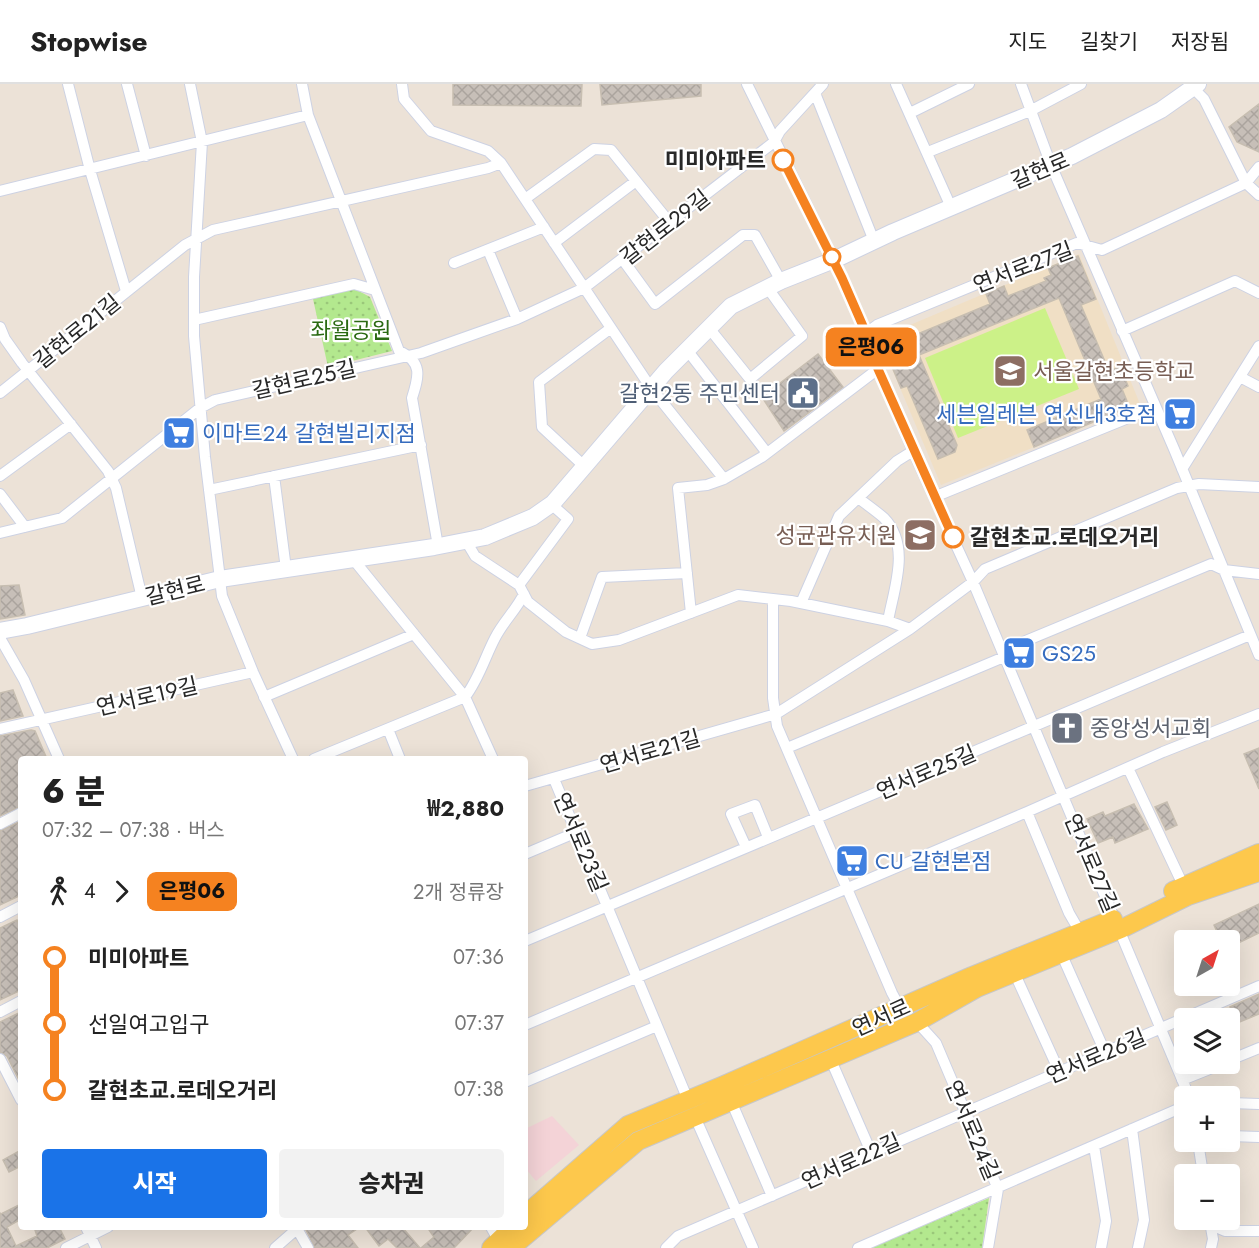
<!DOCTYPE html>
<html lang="ko">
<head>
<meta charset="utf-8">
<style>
  :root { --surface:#fff; --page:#f2f2f2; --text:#222; --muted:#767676; --line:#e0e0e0; --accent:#1a73e8 }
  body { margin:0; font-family:Jost,"Noto Sans KR",sans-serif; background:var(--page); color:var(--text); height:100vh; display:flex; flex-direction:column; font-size:22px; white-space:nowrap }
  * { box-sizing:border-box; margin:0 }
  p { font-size:20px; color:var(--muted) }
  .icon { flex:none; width:33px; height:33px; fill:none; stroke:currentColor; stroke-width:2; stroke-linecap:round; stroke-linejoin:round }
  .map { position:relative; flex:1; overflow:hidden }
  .details { position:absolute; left:18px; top:672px; width:510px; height:474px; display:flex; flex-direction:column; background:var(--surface); border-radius:6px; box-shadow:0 6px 24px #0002 }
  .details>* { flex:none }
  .badge { padding:0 12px; border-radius:9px; font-size:21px; line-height:39px }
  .needle { width:39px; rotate:39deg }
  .fabs { position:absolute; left:1174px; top:846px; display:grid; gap:12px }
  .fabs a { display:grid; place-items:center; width:66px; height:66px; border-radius:6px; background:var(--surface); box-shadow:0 6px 24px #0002; font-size:30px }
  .map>.badge { position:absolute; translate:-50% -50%; box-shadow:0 0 0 3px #fff }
  .legs { display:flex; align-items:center; gap:9px; height:66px; padding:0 24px; font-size:20px }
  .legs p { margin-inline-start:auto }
  .head { display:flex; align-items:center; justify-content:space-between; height:102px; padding:0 24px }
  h1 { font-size:33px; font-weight:800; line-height:45px }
  .button { display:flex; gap:12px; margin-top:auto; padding:12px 24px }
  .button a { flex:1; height:69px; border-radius:6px; background:var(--accent); color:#fff; font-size:24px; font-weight:800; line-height:69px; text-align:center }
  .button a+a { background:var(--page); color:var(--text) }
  ul { padding:0 24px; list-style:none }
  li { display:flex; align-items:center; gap:21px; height:66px; font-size:22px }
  li i { display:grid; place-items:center; width:9px; height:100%; margin:0 8px; background:currentColor }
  li i::after { content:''; width:15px; height:15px; margin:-8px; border:4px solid; border-radius:50%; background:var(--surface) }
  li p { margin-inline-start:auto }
  li:first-child i { background:linear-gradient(#0000 50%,currentColor 0) }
  li:last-child i { background:linear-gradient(currentColor 50%,#0000 0) }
  header { display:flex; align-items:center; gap:36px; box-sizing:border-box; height:84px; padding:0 30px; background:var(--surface); border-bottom:2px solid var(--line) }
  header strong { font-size:28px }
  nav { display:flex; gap:33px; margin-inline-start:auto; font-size:21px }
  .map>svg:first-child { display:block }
  .education { fill:#f0dfc5 }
  .medical { fill:#f4d3d7 }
  .grass { fill:url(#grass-dots) }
  .pitch { fill:#ccf188 }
  .building { fill:url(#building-cross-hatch); stroke:#c7beb1; stroke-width:1.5 }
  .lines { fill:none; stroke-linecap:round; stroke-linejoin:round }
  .minor-casing { stroke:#cdd2e3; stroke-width:12 }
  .secondary-casing { stroke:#cdd2e3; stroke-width:18 }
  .primary-casing { stroke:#c7c7c7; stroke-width:20 }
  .minor { stroke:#fff; stroke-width:10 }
  .secondary { stroke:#fff; stroke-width:16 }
  .primary { stroke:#fdc84c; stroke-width:18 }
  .line-1-casing { stroke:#fff; stroke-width:14 }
  .line-1 { stroke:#f58220; stroke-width:9 }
  .stop-1-dot { fill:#fff; stroke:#f58220; stroke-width:3 }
  .labels { text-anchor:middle; stroke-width:4.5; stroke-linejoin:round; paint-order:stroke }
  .stop-label { font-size:22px; font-weight:bold; fill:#282828; stroke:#fff; text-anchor:end }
  .street-label { font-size:22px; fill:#282828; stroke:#fff }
  .park-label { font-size:22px; fill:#2b6a13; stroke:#fff }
  .education-label { font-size:22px; fill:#785e54; stroke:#fff; text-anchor:start }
  .service-label { font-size:22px; fill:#4e5e75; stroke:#fff; text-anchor:end }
  .shop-label { font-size:22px; fill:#366cbe; stroke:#fff; text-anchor:start }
  .worship-label { font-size:22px; fill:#5b616d; stroke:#fff; text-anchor:start }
</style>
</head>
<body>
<header>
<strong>Stopwise</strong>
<nav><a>지도</a><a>길찾기</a><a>저장됨</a></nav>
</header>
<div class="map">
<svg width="1259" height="1164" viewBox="0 0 1259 1164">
  <defs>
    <pattern id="grass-dots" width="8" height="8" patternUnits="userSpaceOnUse" patternTransform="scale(1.5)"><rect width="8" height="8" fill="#b3e88e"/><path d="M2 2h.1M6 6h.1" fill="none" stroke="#9ac77a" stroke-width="1.8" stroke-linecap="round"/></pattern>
    <pattern id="building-cross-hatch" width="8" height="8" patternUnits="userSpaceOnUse" patternTransform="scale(1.5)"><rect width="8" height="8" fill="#c7bfb8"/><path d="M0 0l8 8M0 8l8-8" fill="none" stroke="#aba49e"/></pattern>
  </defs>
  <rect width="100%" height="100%" fill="#ece2d7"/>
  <path class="education" d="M1079,170L1140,320L941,401L879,254Z"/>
  <path class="medical" d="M552,1032L579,1061L536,1097L525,1084V1045Z"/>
  <path class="grass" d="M355,205L370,213L392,267L328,283L313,215Z
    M989,1114L982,1164H870Z"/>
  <path class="pitch" d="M1045,224L1079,305L958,354L925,274Z"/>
  <path class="building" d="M453,0H582L581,22L453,21Z
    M600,0H701V12L602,21Z
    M1259,20V68L1237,58L1229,43Z
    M1078,172L1096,215L1081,221L1109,287L1120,283L1128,302L1122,305L1127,317L1122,319L1124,325L1034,363L1027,346L1101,315L1059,214L919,271L957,361L955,368L938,375L907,302L901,304L884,264L990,220L986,210L1004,202L1008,212L1046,197L1044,194L1051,191L1048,184Z
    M818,270L843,303L784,347L762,313Z
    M19,501L25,531L0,535V502Z
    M13,606L23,632L0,637V609Z
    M1072,634L1082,651L1066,655L1059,640Z
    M31,646L35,647L47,675H21V722L0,732V652Z
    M1259,664V705L1244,670Z
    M1167,718L1177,741L1166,746L1155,723Z
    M1134,720L1148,745L1115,759L1113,753L1098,759L1087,735L1103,728L1105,732Z
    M21,737V811L0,821V747Z
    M1259,820V849L1230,863V856H1221L1214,841Z
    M17,836L21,844V906L0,916V844Z
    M1259,910V930L1237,939L1230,923Z
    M21,928V1000L7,972L0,968V938Z
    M21,1066V1082L9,1088L3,1076Z
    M21,1120V1135L7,1143L16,1162L37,1152L35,1146L42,1143H59L65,1155L47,1164H0V1129L1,1130Z
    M310,1143H360L348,1151L358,1164H315L306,1146Z
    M365,1143H402L420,1164H397L388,1155L379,1162Z
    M427,1143H474L454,1164H421L434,1153Z"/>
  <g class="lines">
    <g class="minor-casing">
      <path id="minor" d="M68,0L90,86L126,207
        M127,0L146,72
        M190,0L202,58L194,193V252L205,373L220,495L222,512L253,588L293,675
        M302,0L308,31L399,267C423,278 419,292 412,314L438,462
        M402,0L404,15L431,47L488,67L501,79L651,304L724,395
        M747,0L834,176L866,249L878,285L913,367L973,498L1189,1012
        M896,0L951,123
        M1021,0L1051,81L1174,365L1259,571
        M1190,1L1204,15L1246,99L1259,111
        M815,9L874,157
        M910,29L969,0
        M928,68L1030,27L1081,0
        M0,107L308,31
        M525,115L594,65L611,66L670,139
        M554,159L636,97
        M488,166L517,235
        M623,176L655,220L743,151H755L781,197
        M454,179L544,143
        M194,236L354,200L375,206
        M0,243L5,255L22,279L108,387L116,404L142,514
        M709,244L750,295L802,252L767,203
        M1122,247L1235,197L1259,209
        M866,249L877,241L1077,159L1102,166L1246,99L1259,83
        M687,266L767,369
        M1240,293L1259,303
        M0,309L185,161L213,146L488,84L501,79
        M584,382L542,343L539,298L611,244
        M1182,385L1259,262
        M0,392L71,340
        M274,392L286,485
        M209,406L421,361
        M0,410L25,443
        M934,413L1155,323
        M858,414C866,420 876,427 884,434C911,462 894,504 888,537
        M0,449L62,434L200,324L215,316L421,269L517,235L584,204L774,58L780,47L823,0
        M466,457L475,472L519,501L528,518L566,548L592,560L619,556L738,511L791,517L888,537L910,545
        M353,475L465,613L493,675
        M519,501L568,435L551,420
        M773,515V614L777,642L892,909L900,924
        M801,519L839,432L897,377L913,367
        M691,529L678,404L707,401L724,395L762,373L878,285
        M0,554L24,596L59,675
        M580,554L602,493L687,489
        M264,613L414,550
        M465,613C479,595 485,573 495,554C503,538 516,526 524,510
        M0,645L253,588
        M388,645L400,675
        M787,664L1004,573L1016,561L1211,480L1224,486L1259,490
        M314,675L465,613
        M1128,684L1183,801
        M554,695L688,1016
        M525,702L776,630L910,545L973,498L985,485L1177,404L1199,400L1259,403
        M1027,728L1069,829L1080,848
        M0,740L21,729
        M746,763L731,730L755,721L768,753
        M525,770L577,748
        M0,833L21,822
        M525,857L1250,551
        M1061,869L1105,968
        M1014,888L1059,987
        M0,928L21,917
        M917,938L936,959L998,1105L988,1164
        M525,941L1027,728L1163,668L1259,630
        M830,974L871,1068
        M0,975L21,1016
        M1230,976L1259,964
        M1182,996L1222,980
        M525,998L657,942
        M731,1017L772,1112
        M1230,1019L1259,1020
        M695,1033L753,1164
        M1132,1045L1144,1136L1138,1164
        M1230,1052L1259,1053
        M1198,1058L1203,1090
        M1094,1062L1106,1137L1101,1164
        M1210,1138L1213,1155L1211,1164
        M1211,1141L1225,1147H1259
        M86,1143L96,1164
        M296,1143L308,1164
        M491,1143L501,1161
        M66,1164L108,1143
        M275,1164L299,1143
        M666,1164L678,1152L1259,902
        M858,1164L1185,1022"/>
    </g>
    <g class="secondary-casing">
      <path id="secondary" d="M0,547L27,542L220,495L434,463L485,453L533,433L553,419L666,287L731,222L781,197L834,176L893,148L1072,72L1161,26L1198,0"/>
    </g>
    <g class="primary-casing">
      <path id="primary" d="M1173,807L1259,769
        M525,1131L628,1041L724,1001L972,892L1113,835
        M491,1164L513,1143
        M511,1164L638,1057L917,938L977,904L1121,845L1188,812L1259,788"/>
    </g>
    <use href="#minor" class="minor"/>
    <use href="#secondary" class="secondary"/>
    <use href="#primary" class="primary"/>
  </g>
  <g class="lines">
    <g class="line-1-casing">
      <path id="line-1" d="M783,76L842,194L866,249L878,285L953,453"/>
    </g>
    <use href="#line-1" class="line-1"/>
  </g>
  <defs>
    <g id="school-square" transform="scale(1.725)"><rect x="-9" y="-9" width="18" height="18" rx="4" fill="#8d6e63" stroke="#fff"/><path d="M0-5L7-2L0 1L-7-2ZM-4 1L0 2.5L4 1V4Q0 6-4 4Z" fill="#fff"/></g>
    <g id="civic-square" transform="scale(1.725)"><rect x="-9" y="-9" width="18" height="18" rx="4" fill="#5c6f8a" stroke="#fff"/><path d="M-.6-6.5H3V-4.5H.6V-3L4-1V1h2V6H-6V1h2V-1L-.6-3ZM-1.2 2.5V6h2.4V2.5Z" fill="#fff"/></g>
    <g id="supermarket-square" transform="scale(1.725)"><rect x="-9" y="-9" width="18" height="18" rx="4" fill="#3f7fe0" stroke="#fff"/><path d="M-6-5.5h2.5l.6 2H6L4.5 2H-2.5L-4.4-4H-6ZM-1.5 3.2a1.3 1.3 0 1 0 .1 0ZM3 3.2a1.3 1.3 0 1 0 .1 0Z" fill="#fff"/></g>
    <g id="church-square" transform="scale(1.725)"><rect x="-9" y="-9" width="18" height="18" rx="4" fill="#6b7280" stroke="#fff"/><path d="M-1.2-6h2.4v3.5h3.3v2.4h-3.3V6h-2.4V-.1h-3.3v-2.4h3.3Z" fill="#fff"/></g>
  </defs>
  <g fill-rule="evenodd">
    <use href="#school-square" x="1010" y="287"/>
    <use href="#civic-square" x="803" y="309"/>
    <use href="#supermarket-square" x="1180" y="330"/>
    <use href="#supermarket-square" x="179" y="349"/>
    <use href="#school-square" x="920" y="451"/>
    <use href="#supermarket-square" x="1019" y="569"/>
    <use href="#church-square" x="1067" y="644"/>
    <use href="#supermarket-square" x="852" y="777"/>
  </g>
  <g class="stop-1-dot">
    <circle cx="783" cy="76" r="10"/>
    <circle cx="832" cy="173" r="8"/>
    <circle cx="953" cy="453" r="10"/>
  </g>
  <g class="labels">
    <g class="stop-label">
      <text x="766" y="84">미미아파트</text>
      <text x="970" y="461" text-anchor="start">갈현초교.로데오거리</text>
    </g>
    <g class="street-label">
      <text transform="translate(1040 86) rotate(-23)" y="8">갈현로</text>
      <text transform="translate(665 143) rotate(-38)" y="8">갈현로29길</text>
      <text transform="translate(1023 183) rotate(-21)" y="8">연서로27길</text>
      <text transform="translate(77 247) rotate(-39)" y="8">갈현로21길</text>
      <text transform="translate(304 295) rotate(-13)" y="8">갈현로25길</text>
      <text transform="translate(175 506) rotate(-14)" y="8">갈현로</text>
      <text transform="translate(147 612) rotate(-13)" y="8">연서로19길</text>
      <text transform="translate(650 667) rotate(-16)" y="8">연서로21길</text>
      <text transform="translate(926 688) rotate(-23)" y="8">연서로25길</text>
      <text transform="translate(581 758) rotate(67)" y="8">연서로23길</text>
      <text transform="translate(1092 779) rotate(67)" y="8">연서로27길</text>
      <text transform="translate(881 933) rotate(-24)" y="8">연서로</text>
      <text transform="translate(1096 972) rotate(-23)" y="8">연서로26길</text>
      <text transform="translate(973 1046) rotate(67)" y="8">연서로24길</text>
      <text transform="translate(851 1077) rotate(-24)" y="8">연서로22길</text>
    </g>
    <g class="park-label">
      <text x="351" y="254">좌월공원</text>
    </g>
    <g class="education-label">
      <text x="1033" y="295">서울갈현초등학교</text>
      <text x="897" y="459" text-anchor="end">성균관유치원</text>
    </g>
    <g class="service-label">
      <text x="780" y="317">갈현2동 주민센터</text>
    </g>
    <g class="shop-label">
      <text x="1157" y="338" text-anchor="end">세븐일레븐 연신내3호점</text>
      <text x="202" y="357">이마트24 갈현빌리지점</text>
      <text x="1042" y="577">GS25</text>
      <text x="875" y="785">CU 갈현본점</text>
    </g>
    <g class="worship-label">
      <text x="1090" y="652">중앙성서교회</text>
    </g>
  </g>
</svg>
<div class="fabs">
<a><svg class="needle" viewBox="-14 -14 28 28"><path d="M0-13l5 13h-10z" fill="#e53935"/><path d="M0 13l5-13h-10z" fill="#767676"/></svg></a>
<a><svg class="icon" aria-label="layers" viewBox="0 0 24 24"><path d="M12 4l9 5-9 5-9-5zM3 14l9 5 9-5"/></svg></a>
<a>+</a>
<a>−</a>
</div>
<b class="badge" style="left:871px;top:263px;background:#f58220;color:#111">은평06</b>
<section class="details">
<div class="head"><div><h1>6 분</h1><p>07:32 – 07:38 · 버스</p></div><b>₩2,880</b></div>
<div class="legs"><svg class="icon" aria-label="walk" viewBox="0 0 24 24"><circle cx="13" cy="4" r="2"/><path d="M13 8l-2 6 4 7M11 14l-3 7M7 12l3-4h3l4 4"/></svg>4<svg class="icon" aria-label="forward" viewBox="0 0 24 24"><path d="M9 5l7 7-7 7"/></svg><b class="badge" style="background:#f58220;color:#111">은평06</b><p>2개 정류장</p></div>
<ul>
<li><i style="color:#f58220"></i><b>미미아파트</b><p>07:36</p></li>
<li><i style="color:#f58220"></i><span>선일여고입구</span><p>07:37</p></li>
<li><i style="color:#f58220"></i><b>갈현초교.로데오거리</b><p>07:38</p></li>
</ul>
<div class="button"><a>시작</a><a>승차권</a></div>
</section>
</div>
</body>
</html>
